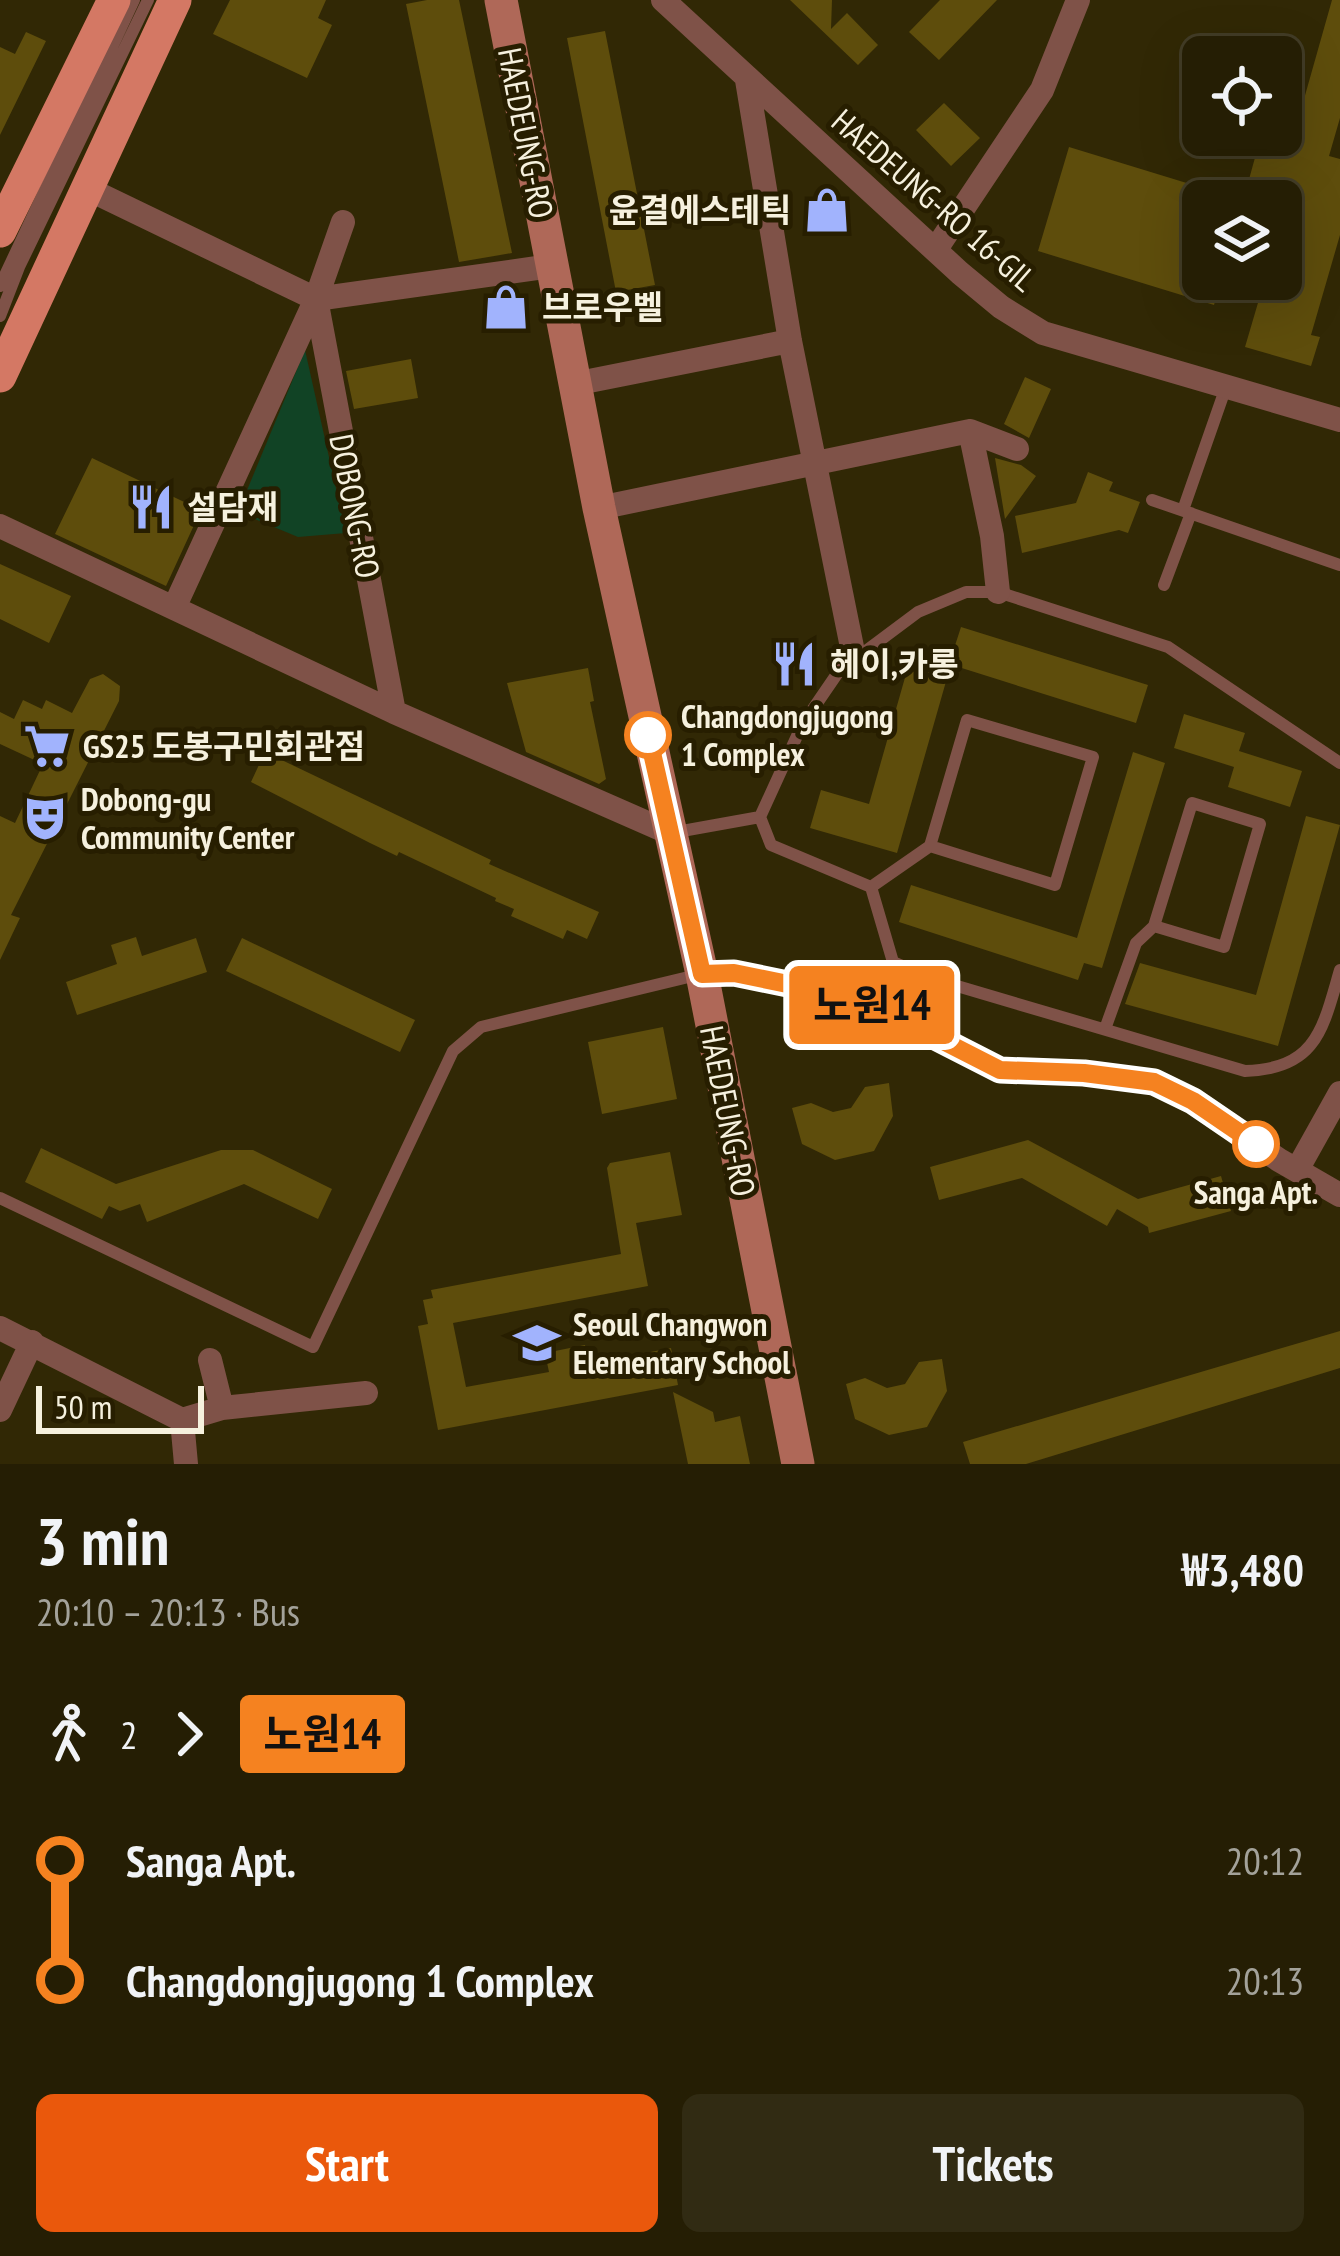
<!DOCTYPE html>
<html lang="en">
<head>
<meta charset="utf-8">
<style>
  :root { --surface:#251e04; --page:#312b13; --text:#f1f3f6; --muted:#a3a29a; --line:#423c26; --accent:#ea580c }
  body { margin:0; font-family:"PT Sans Narrow","Noto Sans KR",sans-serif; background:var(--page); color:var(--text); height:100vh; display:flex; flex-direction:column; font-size:45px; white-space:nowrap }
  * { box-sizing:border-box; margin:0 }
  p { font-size:39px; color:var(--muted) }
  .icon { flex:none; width:66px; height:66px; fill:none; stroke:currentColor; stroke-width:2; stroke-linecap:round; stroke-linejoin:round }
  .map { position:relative; height:1464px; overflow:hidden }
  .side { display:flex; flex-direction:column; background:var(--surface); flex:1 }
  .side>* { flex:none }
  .badge { padding:0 24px; border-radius:9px; font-size:42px; line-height:78px }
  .buttons { position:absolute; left:1182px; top:36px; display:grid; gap:24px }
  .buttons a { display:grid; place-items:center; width:120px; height:120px; border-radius:18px; background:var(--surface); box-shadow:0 12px 48px #0002,0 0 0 3px var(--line); font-size:60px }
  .scale { position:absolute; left:36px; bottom:30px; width:168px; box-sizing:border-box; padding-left:12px; border:6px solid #f6f1de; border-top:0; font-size:33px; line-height:42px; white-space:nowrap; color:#f6f1de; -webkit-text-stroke:9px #271e00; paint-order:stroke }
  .map>.badge { position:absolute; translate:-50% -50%; box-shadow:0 0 0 6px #fff }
  .legs { display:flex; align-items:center; gap:18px; height:132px; padding:0 36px; font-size:39px }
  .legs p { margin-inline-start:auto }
  .summary { display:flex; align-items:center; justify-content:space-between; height:204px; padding:0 36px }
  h1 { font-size:66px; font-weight:600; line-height:90px }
  .action { display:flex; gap:24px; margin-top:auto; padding:24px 36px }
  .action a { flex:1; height:138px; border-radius:18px; background:var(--accent); color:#fff; font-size:48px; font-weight:600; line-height:138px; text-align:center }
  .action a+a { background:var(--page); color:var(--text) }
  ul { padding:0 36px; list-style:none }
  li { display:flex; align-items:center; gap:42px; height:120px; font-size:45px }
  li i { display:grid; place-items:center; width:18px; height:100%; margin:0 15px; background:currentColor }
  li i::after { content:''; width:30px; height:30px; margin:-15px; border:9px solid; border-radius:50%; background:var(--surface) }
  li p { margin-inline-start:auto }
  li:first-child i { background:linear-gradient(#0000 50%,currentColor 0) }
  li:last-child i { background:linear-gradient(currentColor 50%,#0000 0) }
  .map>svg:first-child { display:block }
  .green { fill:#114325 }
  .building { fill:#5e4d0c }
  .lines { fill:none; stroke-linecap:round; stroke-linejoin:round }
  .service { stroke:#7f5248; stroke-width:12 }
  .minor { stroke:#7f5248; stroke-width:24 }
  .secondary { stroke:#af6858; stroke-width:33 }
  .primary { stroke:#d47864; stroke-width:33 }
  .line-1-casing { stroke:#fff; stroke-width:27 }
  .line-1 { stroke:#f58220; stroke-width:18 }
  .stop-1-dot { fill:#fff; stroke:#f58220; stroke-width:6 }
  .labels { text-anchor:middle; stroke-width:10; stroke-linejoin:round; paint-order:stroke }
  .street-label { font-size:33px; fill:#f6f1de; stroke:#271e00 }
  .poi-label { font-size:33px; font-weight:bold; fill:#f6f1de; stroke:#271e00; text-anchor:start }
  .stop-label { font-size:33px; font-weight:bold; fill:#f6f1de; stroke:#271e00; text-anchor:start }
</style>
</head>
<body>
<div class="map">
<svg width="1340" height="1464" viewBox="0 0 1340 1464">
  <rect width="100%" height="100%" fill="#312805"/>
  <path class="green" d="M305,350L346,533L298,537L238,512Z"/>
  <path class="building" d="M230,0H326L318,18L332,25L307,78L213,34Z
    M427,0H459L512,253L459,262L406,4Z
    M790,0H832L831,29L847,13L878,45L858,65Z
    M940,0H997L939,60L909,32Z
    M1332,0H1340V118L1329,156L1340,159V235L1311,335L1320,337L1311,366L1245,347L1260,296L1220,285L1214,305L1038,251L1069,147L1203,188V279H1281V201H1243L1261,136L1291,145Z
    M605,31L655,285L616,292L567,38Z
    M26,32L46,41L0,135V47L15,54Z
    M944,103L980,138L951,166L916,130Z
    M411,359L418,398L354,409L346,371Z
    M1025,377L1051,389L1029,438L1004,424Z
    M92,458L201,510L166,586L55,534Z
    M995,458L1021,465L1036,476L1005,519Z
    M1088,472L1113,482L1109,491L1140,502L1128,533L1119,530L1022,553L1015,516L1076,503Z
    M0,564L71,596L49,643L0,619Z
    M961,627L1148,685L1136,723L949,664Z
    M910,660L949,671L897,853L810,828L821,790L869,804Z
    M588,668L594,701L590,702L606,779L599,784L526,752L507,683Z
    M103,674L120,686L119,701L11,915L20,918L0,960V816L15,823L43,764L0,744V712L14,719L23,700L42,709L46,700L72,713L90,679Z
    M1184,714L1245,733L1239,751L1302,771L1290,807L1228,787L1234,767L1174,748Z
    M265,752L491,860L489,864L599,912L587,939L567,930L563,939L511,916L514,909L495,901L496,898L399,852L397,856L370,843L251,782Z
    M1133,752L1165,763L1102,968L1084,963L1078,980L899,922L911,885L1077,938Z
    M1306,816L1340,825L1278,1046L1125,1004L1140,963L1256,995Z
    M136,937L142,956L196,938L207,972L77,1015L66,982L117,964L111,945Z
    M242,938L415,1020L400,1052L226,971Z
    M663,1027L677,1099L602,1114L588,1042Z
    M889,1083L893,1116L874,1151L835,1160L802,1144L792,1108L811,1103L833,1112L851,1108L865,1087Z
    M1028,1140L1138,1199L1221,1176L1231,1211L1149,1233L1148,1227L1117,1209L1107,1226L1022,1178L939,1200L930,1167Z
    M41,1148L116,1184L221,1150H253L332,1189L318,1219L244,1184L147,1222L140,1204L120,1211L109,1206L102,1219L25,1182Z
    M670,1152L682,1215L636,1223L648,1286L453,1323L466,1387L549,1372L545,1353L585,1345L589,1364L671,1348L678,1385L438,1430L418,1326L428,1324L423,1300L433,1298L431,1290L621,1254L607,1168L610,1163Z
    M1340,1331V1368L1026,1464H970L963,1442Z
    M942,1359L947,1391L927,1427L889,1435L855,1419L846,1384L865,1378L887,1388L905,1384L919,1362Z
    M673,1392L713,1412L715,1422L740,1416L750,1464H688Z"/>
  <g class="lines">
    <path class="service" d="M0,286L134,0
      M0,316L19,267L148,0
      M1152,500L1340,565
      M1183,510L1226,387
      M1164,585L1191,513
      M1340,763L1168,647L998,592H966L918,612L839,671L802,725L760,817L771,845L871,887L893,962L930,978L1245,1071C1317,1069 1323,1028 1340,970
      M671,833L760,817
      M871,887L930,846L1055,885L1093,757L967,720L930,846
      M1105,1029L1136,943L1154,926L1224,947L1260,824L1192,803L1154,926
      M0,1198L313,1347L453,1051L481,1027L701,974"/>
    <path class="minor" d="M663,0L960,273L1001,307L1043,333L1340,420
      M747,80L790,341L854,657
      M86,188L316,299
      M936,249L1042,90L1078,0
      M316,299L394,712
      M316,299L551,266
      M574,384L790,341
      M970,431L992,536L998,592
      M599,508L970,431L1017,449
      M0,526L394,712L670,833
      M174,608L316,299L343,222
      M702,974L734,973L861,999L1000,1070L1085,1073L1154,1082L1193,1101L1279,1160L1340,1195
      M1297,1170L1340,1093
      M0,1328L182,1420L222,1408L366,1393
      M210,1360L222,1408
      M0,1410L32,1342
      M182,1420L186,1464"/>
    <path class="secondary" d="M501,0L599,508L702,974L798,1464"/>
    <path class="primary" d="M0,231L114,0
      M0,376L175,0"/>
  </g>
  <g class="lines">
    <g class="line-1-casing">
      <path id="line-1" d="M648,735L702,974L734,973L861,999L1000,1070L1084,1073L1154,1082L1193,1101L1256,1144"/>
    </g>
    <use href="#line-1" class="line-1"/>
  </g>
  <defs>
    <g id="shop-bare" transform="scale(3.6)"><path d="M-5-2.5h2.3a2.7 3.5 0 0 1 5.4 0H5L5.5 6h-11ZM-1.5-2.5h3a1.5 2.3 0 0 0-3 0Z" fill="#a1b3fd" stroke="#271e00" stroke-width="2.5" paint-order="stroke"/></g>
    <g id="restaurant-bare" transform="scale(3.6)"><path d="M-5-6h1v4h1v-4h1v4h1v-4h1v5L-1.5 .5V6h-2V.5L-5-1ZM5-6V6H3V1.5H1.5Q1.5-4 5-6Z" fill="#a1b3fd" stroke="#271e00" stroke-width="2.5" paint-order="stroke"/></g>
    <g id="supermarket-bare" transform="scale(3.6)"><path d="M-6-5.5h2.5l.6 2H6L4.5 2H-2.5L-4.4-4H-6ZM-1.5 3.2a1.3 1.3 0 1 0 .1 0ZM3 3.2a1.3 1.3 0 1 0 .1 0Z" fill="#a1b3fd" stroke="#271e00" stroke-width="2.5" paint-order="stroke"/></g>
    <g id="theatre-bare" transform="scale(3.6)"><path d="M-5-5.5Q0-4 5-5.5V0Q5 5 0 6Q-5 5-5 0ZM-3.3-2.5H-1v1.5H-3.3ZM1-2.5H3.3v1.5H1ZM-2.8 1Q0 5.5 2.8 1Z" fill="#a1b3fd" stroke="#271e00" stroke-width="2.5" paint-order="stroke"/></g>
    <g id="school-bare" transform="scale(3.6)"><path d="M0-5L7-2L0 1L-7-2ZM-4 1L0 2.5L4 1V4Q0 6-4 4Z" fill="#a1b3fd" stroke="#271e00" stroke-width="2.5" paint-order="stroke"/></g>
  </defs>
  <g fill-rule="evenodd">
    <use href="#shop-bare" x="827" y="210"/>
    <use href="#shop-bare" x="506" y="307"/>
    <use href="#restaurant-bare" x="151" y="507"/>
    <use href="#restaurant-bare" x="794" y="664"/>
    <use href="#supermarket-bare" x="47" y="746"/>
    <use href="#theatre-bare" x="45" y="818"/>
    <use href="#school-bare" x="537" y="1343"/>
  </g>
  <g class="stop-1-dot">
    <circle cx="648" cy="735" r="21"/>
    <circle cx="1256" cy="1144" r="21"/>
  </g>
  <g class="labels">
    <g class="street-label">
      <text transform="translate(526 133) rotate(79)" y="12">HAEDEUNG-RO</text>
      <text transform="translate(934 200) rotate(41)" y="12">HAEDEUNG-RO 16-GIL</text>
      <text transform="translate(355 506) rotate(79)" y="12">DOBONG-RO</text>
      <text transform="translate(728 1111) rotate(79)" y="12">HAEDEUNG-RO</text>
    </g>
    <g class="poi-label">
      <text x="791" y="222" text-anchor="end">윤결에스테틱</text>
      <text x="542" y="319">브로우벨</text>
      <text x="187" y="519">설담재</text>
      <text x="830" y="676">헤이,카롱</text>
      <text x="83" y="758">GS25 도봉구민회관점</text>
      <text x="81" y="811">Dobong-gu<tspan x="81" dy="38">Community Center</tspan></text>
      <text x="573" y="1336">Seoul Changwon<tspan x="573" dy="38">Elementary School</tspan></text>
    </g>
    <g class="stop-label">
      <text x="681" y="728">Changdongjugong<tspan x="681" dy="38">1 Complex</tspan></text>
      <text x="1256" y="1204" text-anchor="middle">Sanga Apt.</text>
    </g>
  </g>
</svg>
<div class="buttons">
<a><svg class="icon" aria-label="locate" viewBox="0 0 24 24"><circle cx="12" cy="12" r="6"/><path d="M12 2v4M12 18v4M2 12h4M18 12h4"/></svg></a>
<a><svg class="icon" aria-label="layers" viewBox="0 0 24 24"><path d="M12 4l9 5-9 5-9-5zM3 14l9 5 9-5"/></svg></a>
</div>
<div class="scale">50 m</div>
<b class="badge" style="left:872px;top:1005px;background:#f58220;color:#111">노원14</b>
</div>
<section class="side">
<div class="summary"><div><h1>3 min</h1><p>20:10 – 20:13 · Bus</p></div><b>₩3,480</b></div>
<div class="legs"><svg class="icon" aria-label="walk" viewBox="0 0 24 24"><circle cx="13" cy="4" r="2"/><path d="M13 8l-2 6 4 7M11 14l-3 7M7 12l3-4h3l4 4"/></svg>2<svg class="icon" aria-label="forward" viewBox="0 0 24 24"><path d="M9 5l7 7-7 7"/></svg><b class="badge" style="background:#f58220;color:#111">노원14</b></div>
<ul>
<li><i style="color:#f58220"></i><b>Sanga Apt.</b><p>20:12</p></li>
<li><i style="color:#f58220"></i><b>Changdongjugong 1 Complex</b><p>20:13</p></li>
</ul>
<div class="action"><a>Start</a><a>Tickets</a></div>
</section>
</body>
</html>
